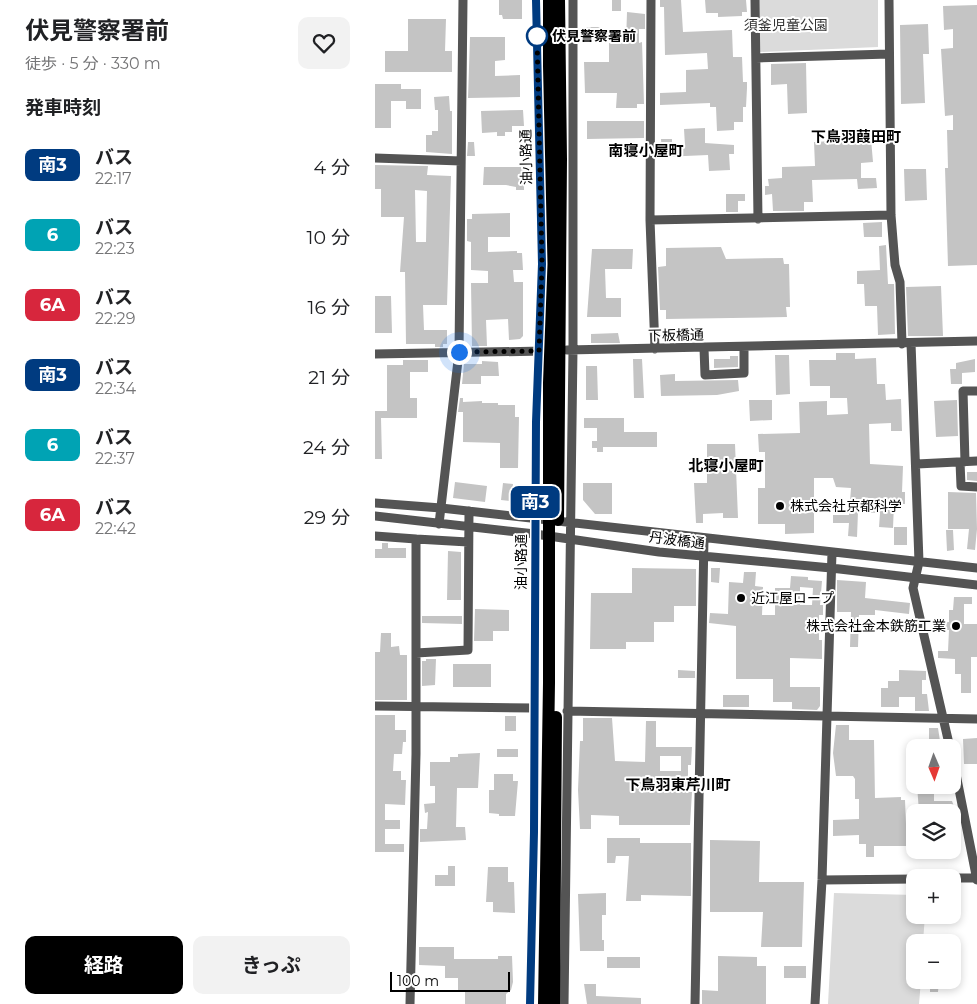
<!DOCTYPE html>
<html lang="ja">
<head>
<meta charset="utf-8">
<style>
  :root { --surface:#fff; --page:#f2f2f2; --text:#202124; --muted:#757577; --accent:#000 }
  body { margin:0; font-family:Montserrat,"Noto Sans JP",sans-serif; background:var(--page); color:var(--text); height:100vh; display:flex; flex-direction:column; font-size:19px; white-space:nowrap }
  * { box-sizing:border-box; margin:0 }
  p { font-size:16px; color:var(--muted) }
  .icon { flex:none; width:28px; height:28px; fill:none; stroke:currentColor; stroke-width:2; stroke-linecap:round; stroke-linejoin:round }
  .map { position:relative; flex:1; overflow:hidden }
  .details { display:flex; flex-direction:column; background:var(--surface); width:375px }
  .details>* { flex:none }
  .badge { padding:0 10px; border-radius:8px; font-size:18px; line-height:32px }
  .needle { width:32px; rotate:178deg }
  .fabs { position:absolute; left:531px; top:739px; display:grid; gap:10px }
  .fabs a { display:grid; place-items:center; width:55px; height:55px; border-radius:10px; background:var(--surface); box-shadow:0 2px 8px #0003; font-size:25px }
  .scale { position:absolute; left:15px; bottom:12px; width:120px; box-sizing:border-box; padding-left:5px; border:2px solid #000; border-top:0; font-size:14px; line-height:18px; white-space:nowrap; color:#000; -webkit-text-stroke:4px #fff; paint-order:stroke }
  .you { position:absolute; width:25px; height:25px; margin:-12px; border:4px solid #fff; border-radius:50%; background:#1a73e8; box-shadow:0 0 0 8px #1a73e833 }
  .map>.badge { position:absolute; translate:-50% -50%; box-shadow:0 0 0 2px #fff }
  h2 { padding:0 25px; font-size:19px; line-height:45px }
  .round { display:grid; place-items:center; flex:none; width:52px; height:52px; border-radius:10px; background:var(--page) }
  .overview { display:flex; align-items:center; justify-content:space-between; height:85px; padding:0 25px }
  h1 { font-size:24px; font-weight:700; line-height:38px }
  .action { display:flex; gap:10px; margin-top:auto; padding:10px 25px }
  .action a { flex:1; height:58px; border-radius:10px; background:var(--accent); color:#fff; font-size:20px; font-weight:700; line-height:58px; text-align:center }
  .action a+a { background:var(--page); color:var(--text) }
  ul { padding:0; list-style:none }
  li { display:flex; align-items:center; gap:15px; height:70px; padding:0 25px }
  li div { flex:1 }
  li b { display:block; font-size:19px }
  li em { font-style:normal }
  li .badge { min-width:55px; font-weight:700; text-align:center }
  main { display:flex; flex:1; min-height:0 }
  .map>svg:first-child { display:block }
  .green { fill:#dbdbdb }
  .building { fill:#c4c4c4; fill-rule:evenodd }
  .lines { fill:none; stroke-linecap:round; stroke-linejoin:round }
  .minor { stroke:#545454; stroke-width:9 }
  .highway { stroke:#000; stroke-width:12 }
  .line-casing { stroke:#fff; stroke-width:11 }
  .line { stroke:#003b80; stroke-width:8 }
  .walk { stroke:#000; stroke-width:5; stroke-dasharray:0 9 }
  .stop-dot { fill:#fff; stroke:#003b80; stroke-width:2.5 }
  .poi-dot { fill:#000; stroke:#fff; stroke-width:2 }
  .labels { text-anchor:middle; stroke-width:4; stroke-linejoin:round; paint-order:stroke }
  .park-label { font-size:14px; fill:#323232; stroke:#fff }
  .stop-label { font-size:14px; font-weight:bold; fill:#000; stroke:#fff; text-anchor:start }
  .street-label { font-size:14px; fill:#000; stroke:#fff }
  .poi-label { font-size:14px; fill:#000; stroke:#fff; text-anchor:start }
  .neighbourhood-label { font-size:15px; font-weight:bold; fill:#000; stroke:#fff }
</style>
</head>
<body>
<main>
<section class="details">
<div class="overview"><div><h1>伏見警察署前</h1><p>徒歩 · 5 分 · 330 m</p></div><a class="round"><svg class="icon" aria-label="heart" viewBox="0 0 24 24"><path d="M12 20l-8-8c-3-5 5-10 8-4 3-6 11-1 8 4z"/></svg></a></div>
<h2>発車時刻</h2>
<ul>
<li><span class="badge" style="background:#003b80;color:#fff">南3</span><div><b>バス</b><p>22:17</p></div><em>4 分</em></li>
<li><span class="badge" style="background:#00a3b4;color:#fff">6</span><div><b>バス</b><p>22:23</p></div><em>10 分</em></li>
<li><span class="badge" style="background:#d7263d;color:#fff">6A</span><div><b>バス</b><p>22:29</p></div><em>16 分</em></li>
<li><span class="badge" style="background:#003b80;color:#fff">南3</span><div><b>バス</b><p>22:34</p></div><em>21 分</em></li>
<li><span class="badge" style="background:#00a3b4;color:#fff">6</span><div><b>バス</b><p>22:37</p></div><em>24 分</em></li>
<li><span class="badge" style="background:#d7263d;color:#fff">6A</span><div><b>バス</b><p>22:42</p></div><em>29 分</em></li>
</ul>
<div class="action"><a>経路</a><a>きっぷ</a></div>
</section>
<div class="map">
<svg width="602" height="1004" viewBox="0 0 602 1004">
  <rect width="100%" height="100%" fill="#fff"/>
  <path class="green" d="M384,0H503V47L385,52Z
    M459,893L540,895V915H550L548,942H540V980H546L544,1004H453Z"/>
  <path class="building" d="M124,0H147V19H128L127,15H124Z
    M237,0H246V11H237Z
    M285,0H306L308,32L357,30L358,57H367L368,82H372V88L371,107H368V122H359V130L342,131L341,107H335V103L285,105V93L311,92V70L333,69L332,53L290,55L289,7H285Z
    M330,0H371L372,12H367V16L343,17V13H331Z
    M602,5V265L573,266L570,168H573L572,130H578V115L570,116L566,49L578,48V29L569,30L568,6Z
    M252,12L270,14V29H264V43L267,42L269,104H262V108H241L242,93H210L209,62H234V43H251Z
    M33,19H71L70,51H77V72H10V51H33Z
    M553,24L554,54H548L550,103L526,104L525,25Z
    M209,27H226V42H209Z
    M95,37H130V60L120,61V76L145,75V97L93,98Z
    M431,63L432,113L413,114L412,84L396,85V64Z
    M0,84H26V89H46V109H31V101H16V128H0Z
    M74,96L75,111H77V154L51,152V135H57V131H63V110H60L59,97Z
    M148,110L149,126H137V132H130V136H122V132L107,133L106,111Z
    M212,121H269V138L212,139Z
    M330,128V143L359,145V154H354L355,170L334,171L333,155L287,157L286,139H297V146H310L309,129Z
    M496,139L498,162L486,163V178H501L502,188L483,189L482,179L437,180L438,202H429V211H398L397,194L390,195V186H394L393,179L407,178V167L440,166L439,142Z
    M93,142H99L100,156H92Z
    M0,165L53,166L52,175L76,176L72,305H48L49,330H72V344H68V347H60V344H31L30,272H25L29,217H6V189H0ZM40,190L52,191L51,242H41Z
    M109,167H149V190H141V187L131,185H108Z
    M529,169H551L552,200L530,201Z
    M351,194H370V201H363V212H351Z
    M135,213V237H113V252L142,251V253H147L148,270H138L139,282H148V336L145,339L134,340L133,319L111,320L112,346H97L96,283H113V271L96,270V242L92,241V219H97V214Z
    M507,222V237H489L488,223Z
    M511,245L513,284H519L520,334L503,335L502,306H490L489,284H482V271L505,270L504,246Z
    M346,247L351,259L408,258L409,264H414L415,307H411L412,317L291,319V310H285L283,267L291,266V248Z
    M217,249H258L257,269H230L231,298H246V317H212Z
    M566,286L568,336H533L531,287Z
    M0,296H16L17,333H0Z
    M243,333L245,343H216V334Z
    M461,353H480V359L501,358L502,384H510L511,400L526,399L527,431H516V423L494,424L495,464L528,466L527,492H530V504H519L518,528L504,527L505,513L483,512L482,537L473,536L474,523H458V515H474L476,488L461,487L458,478H439V533L410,534V524H383V488H390V452H384L383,434L425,433L424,402L452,401V415L473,414L472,398H455V386H435L434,360H461Z
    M400,355H414L415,394L401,395Z
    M355,356H363V367L339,368V359H355Z
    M258,359H267L269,398H259Z
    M600,359V372L587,373V384H576L575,369H581V363Z
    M28,360H53V372H35V398H42V418H6L7,459H0V411H12V365H28Z
    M107,361L123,362L124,376H106V384H87L89,364H107Z
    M211,366H222L223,400H211Z
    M300,374V381L363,380L364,391L342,395L286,396L285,375Z
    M85,398H88V402L107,401V403H123V405H140V417H144L143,468H125V443L88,442V412H83Z
    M374,400H397V420L375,421Z
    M582,400L583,436L561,437L559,401Z
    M209,418H249V432H282V447H228V452H222V448H217V441H222V428H209Z
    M332,444H360L363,518H348V513L328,514V523H321L319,483H332Z
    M592,472H602V481L592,480Z
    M80,482L112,486L110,502L78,498Z
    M128,483L138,484L136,501L126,500Z
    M208,483H237V514H220L208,500Z
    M573,492L601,493L602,529L600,550L592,549L594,529H573Z
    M519,527H532V545H519Z
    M571,530H578L579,550L572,551Z
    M7,543H13V548H31V558H0V549H7Z
    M73,551L86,552V600H72Z
    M257,568L321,569V606H299V622H279V642H251V649H215L216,593H257Z
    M336,568H345L344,583L336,582Z
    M369,572H381L380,586L388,587L387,615H400V588H415L416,576L433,577V580L447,581L445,605H448V615H444V640H447V659L415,658V687H445V706L442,710L417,709V702H398V679H361V626L334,623L335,613L353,614L354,582L368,583ZM425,587L438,588L437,605H425Z
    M462,580L491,582L490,598L535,603L534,614L500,610V615H484L483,647H475L476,612H462Z
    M579,597H597V604H589V624H602V657H596V693H586V674H580V659L563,658V651H573L574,630H558V622H574V610H578Z
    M100,609L134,610V631H118V641H99Z
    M47,616H87V624L47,623Z
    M6,633H16V647L24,646L25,655H32V700H0V652H5Z
    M51,659H61L60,685L47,686V661H51Z
    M78,664H116V687H78Z
    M303,670L320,671V678H303Z
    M524,670L551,671V680H547V694H552L554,711H540V697H524V707H506V688H513V681H524Z
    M348,695H374V707H348Z
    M0,715H20V730H31V742H28L27,754H19L18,771H26V780H31L30,805L10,804V820H25V829H10V844H29V852H0Z
    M130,716H141V731H130Z
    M208,718H237L240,761L270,762L271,721H281V747H317L316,765H313V792H317L315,825H244V816L216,815V829H205L203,790L205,741H208ZM285,756H306V771H285Z
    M461,725H474V740H499L500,798L526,797V800H530L531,824H539V846H499V857H491V844H484V835L458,836V820L484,819V799H480V779L478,776H461L458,753Z
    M554,728H563L565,741H563V748H554Z
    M602,738V764H589L588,739Z
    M122,749H143V757H122Z
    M105,753L103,788H82L81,827H90L91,840L45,842V829H52L53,812L50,813L49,804L60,803V786H55V762H75V757H83V754Z
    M119,774H138V781H143L140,816H124V814L114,813V790H119Z
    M542,785H559V801H577L581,812H544Z
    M232,838H265V843H316V896L266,895V901H251L254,856H241L240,863H232Z
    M335,840L385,841L384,882H429L427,947H386L388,912H335Z
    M73,866H80V886H60V875H73Z
    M113,867H133V882H139L140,913L118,912V902H111Z
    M231,893V915H227V940H229V951H205L203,894Z
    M44,947H79V959H123V956H137L138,982L136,990L131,994V1004H90V992H83V978H70V966L44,965Z
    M343,956L382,957V966H391V1004H327V990L343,991Z
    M232,957H265V968H232Z
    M409,966H431V978H409Z
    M555,980H564L563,992H555Z
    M209,984H221V996L266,998V1004H212Z"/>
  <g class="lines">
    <path class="minor" d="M276,0L275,220L280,349
      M380,0L383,219
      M514,0L516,215L520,265L525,282L527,344
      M381,58L514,54
      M0,158L86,161
      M275,220L516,215
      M536,343L544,562L538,588L575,748
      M329,348L330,375L369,373V347
      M192,350L602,341
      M0,354L169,351
      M585,462L586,486L602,487
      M590,462L588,391H602
      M542,464L602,461
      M0,503L66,508L602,568
      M0,516L160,534L284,552L456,568L602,585
      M64,524L84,352L88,0
      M0,536L41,539
      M41,653L93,650L94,511
      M0,706L159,708
      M192,711L602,719
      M578,759L602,880
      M578,878H602
      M447,880L540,879
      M35,1004L41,754V539L93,542
      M155,1004L159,832L161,422L167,264L161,0
      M189,1004L198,350V0
      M320,1004L329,538
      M440,1004L447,880L457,552"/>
    <path class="highway" d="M183,520L186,159L184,0
      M169,1004L174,683V0
      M179,1004L181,717"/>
  </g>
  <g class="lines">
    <g class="line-casing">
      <path id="line" d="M155,1004L159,832L161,422L167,264L161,0"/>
    </g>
    <use href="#line" class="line"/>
    <path class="walk" d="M84,352L164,351L167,264L162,36"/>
  </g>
  <circle class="stop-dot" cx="162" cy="36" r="10"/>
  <g class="poi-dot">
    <circle cx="405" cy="506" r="5"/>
    <circle cx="366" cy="598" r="5"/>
    <circle cx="581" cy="626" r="5"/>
  </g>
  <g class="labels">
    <g class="park-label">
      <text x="411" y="30">須釜児童公園</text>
    </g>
    <g class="stop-label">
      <text x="177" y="41">伏見警察署前</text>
    </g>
    <g class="street-label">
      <text transform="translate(151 157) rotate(-91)" y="5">油小路通</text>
      <text transform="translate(301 335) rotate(-1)" y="5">下板橋通</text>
      <text transform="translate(302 540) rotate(7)" y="5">丹波橋通</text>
      <text transform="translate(146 562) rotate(-90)" y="5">油小路通</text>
    </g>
    <g class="poi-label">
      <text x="415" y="511">株式会社京都科学</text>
      <text x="376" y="603">近江屋ロープ</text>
      <text x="571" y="631" text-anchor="end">株式会社金本鉄筋工業</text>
    </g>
    <g class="neighbourhood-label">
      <text x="481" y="142">下鳥羽葭田町</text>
      <text x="271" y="156">南寝小屋町</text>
      <text x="351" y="471">北寝小屋町</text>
      <text x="303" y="790">下鳥羽東芹川町</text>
    </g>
  </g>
</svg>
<div class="fabs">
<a><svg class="needle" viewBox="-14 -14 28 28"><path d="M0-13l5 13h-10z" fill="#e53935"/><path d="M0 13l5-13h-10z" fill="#757577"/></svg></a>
<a><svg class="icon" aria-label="layers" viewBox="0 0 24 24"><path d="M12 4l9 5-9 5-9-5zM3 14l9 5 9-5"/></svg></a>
<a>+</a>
<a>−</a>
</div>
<div class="scale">100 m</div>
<div class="you" style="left:84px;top:352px"></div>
<b class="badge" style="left:160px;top:502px;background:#003b80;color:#fff">南3</b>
</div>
</main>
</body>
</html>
